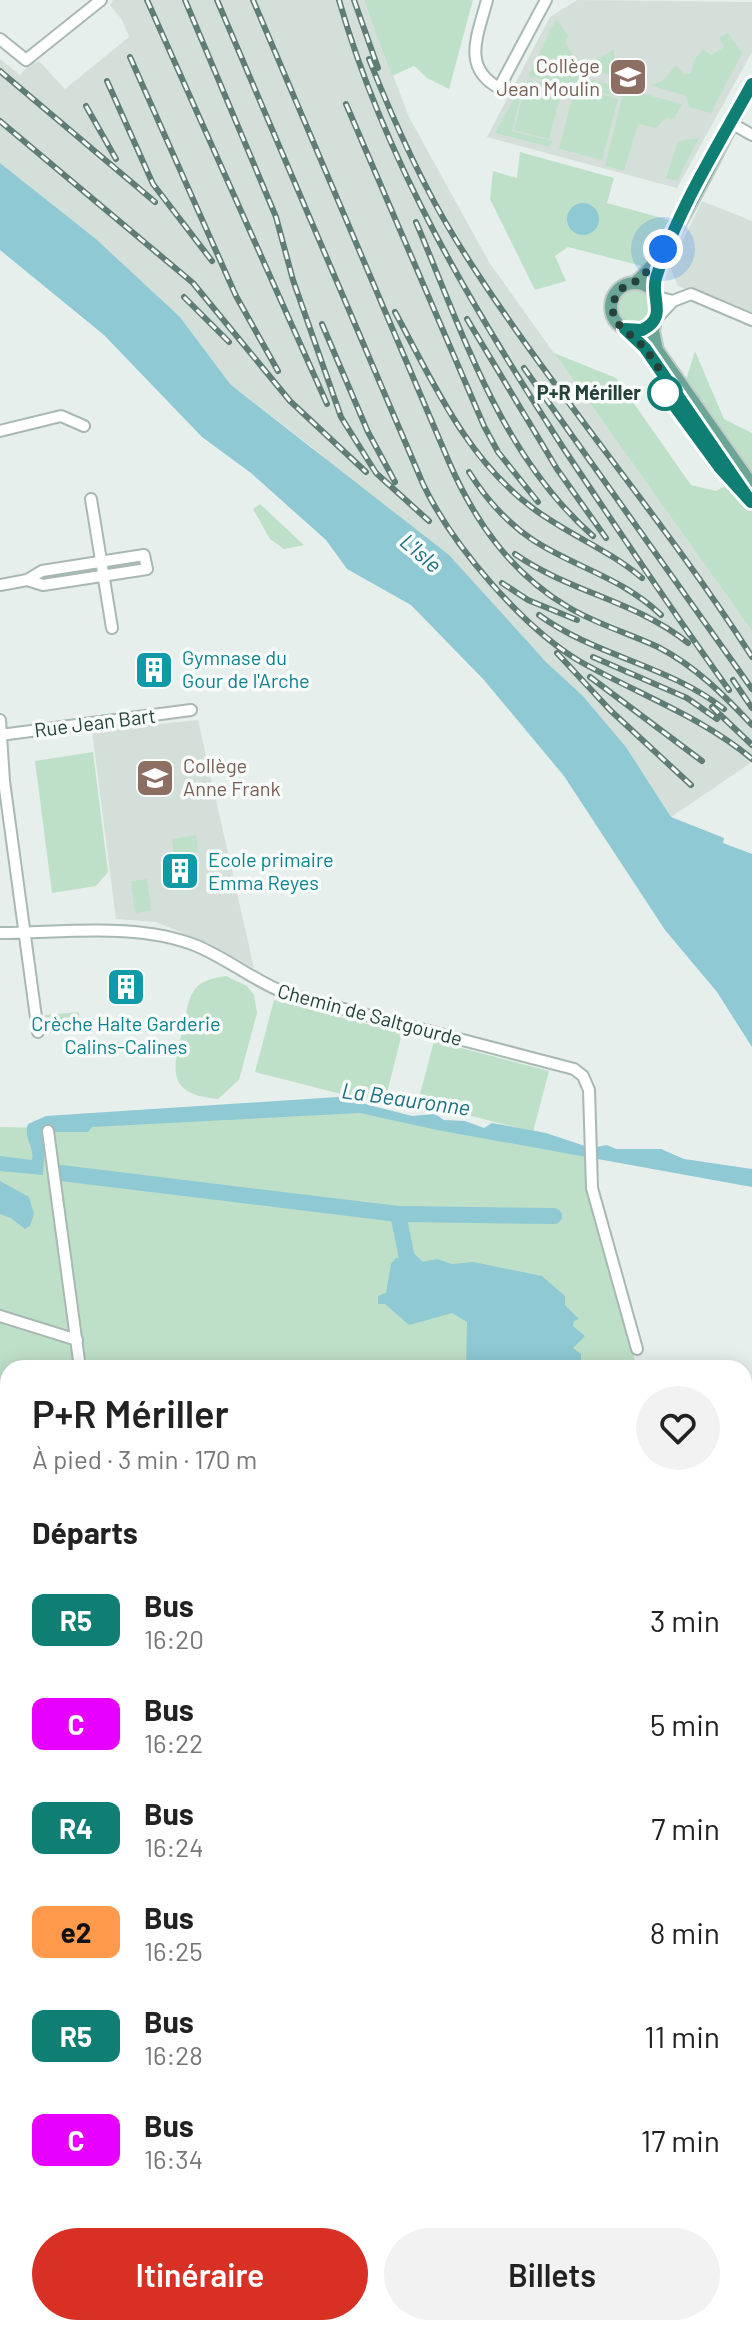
<!DOCTYPE html>
<html lang="fr">
<head>
<meta charset="utf-8">
<style>
  :root { --surface:#fff; --page:#f2f2f2; --text:#222; --muted:#767676; --accent:#d93025 }
  body { margin:0; font-family:Barlow,sans-serif; background:var(--page); color:var(--text); height:100vh; display:flex; flex-direction:column; font-size:30px; white-space:nowrap }
  * { box-sizing:border-box; margin:0 }
  p { font-size:26px; color:var(--muted) }
  .icon { flex:none; width:44px; height:44px; fill:none; stroke:currentColor; stroke-width:2; stroke-linecap:round; stroke-linejoin:round }
  .map { position:relative; flex:1; overflow:hidden }
  .side { position:absolute; left:0px; top:1360px; width:752px; height:976px; display:flex; flex-direction:column; background:var(--surface); border-radius:24px 24px 0 0; box-shadow:0 4px 20px #0003 }
  .side>* { flex:none }
  .badge { padding:0 16px; border-radius:12px; font-size:28px; line-height:52px }
  .you { position:absolute; width:40px; height:40px; margin:-20px; border:6px solid #fff; border-radius:50%; background:#1a73e8; box-shadow:0 0 0 12px #1a73e833 }
  .map>.badge { position:absolute; translate:-50% -50%; box-shadow:0 0 0 4px #fff }
  h2 { padding:0 32px; font-size:30px; line-height:72px }
  .round { display:grid; place-items:center; flex:none; width:84px; height:84px; border-radius:42px; background:var(--page) }
  .head { display:flex; align-items:center; justify-content:space-between; height:136px; padding:0 32px }
  h1 { font-size:38px; font-weight:600; line-height:60px }
  .action { display:flex; gap:16px; margin-top:auto; padding:16px 32px }
  .action a { flex:1; height:92px; border-radius:48px; background:var(--accent); color:#fff; font-size:32px; font-weight:600; line-height:92px; text-align:center }
  .action a+a { background:var(--page); color:var(--text) }
  ul { padding:0; list-style:none }
  li { display:flex; align-items:center; gap:24px; height:104px; padding:0 32px }
  li div { flex:1 }
  li b { display:block; font-size:30px }
  li em { font-style:normal }
  li .badge { min-width:88px; font-weight:700; text-align:center }
  .map>svg:first-child { display:block }
  .built { fill:#d4dfda }
  .green { fill:#bfe0c8 }
  .water { fill:#8ec9d4 }
  .lines { fill:none; stroke-linecap:round; stroke-linejoin:round }
  .stream { stroke:#8ec9d4; stroke-width:3 }
  .river { stroke:#8ec9d4; stroke-width:16 }
  .minor-casing { stroke:#a8b8b2; stroke-width:14 }
  .major-casing { stroke:#c2cac8; stroke-width:16 }
  .minor { stroke:#fff; stroke-width:10 }
  .major { stroke:#6aa596; stroke-width:12 }
  .rail-casing { stroke:#5f7d75; stroke-width:6 }
  .rail { stroke:#f7fbf9; stroke-width:3; stroke-dasharray:9; stroke-linecap:butt }
  .line-casing { stroke:#fff; stroke-width:18 }
  .line { stroke:#107f73; stroke-width:12 }
  .walk { stroke:#24423a; stroke-width:8; stroke-dasharray:0 14.4 }
  .stop-dot { fill:#fff; stroke:#107f73; stroke-width:4 }
  .labels { text-anchor:middle; stroke-width:7; stroke-linejoin:round; paint-order:stroke }
  .education-label { font-size:20px; fill:#785e54; stroke:#f7fbf9; text-anchor:end }
  .stop-label { font-size:20px; font-weight:bold; fill:#24423a; stroke:#f7fbf9; text-anchor:end }
  .culture-label { font-size:20px; fill:#0d838f; stroke:#f7fbf9; text-anchor:start }
  .street-label { font-size:20px; fill:#24423a; stroke:#f7fbf9 }
  .water-label { font-size:22px; font-style:italic; fill:#1c6f80; stroke:#f7fbf9 }
</style>
</head>
<body>
<div class="map">
<svg width="752" height="2336" viewBox="0 0 752 2336">
  <rect width="100%" height="100%" fill="#e6efeb"/>
  <path class="built" d="M113,0H364L409,117L489,262L752,631V762L671,817L626,747L583,696L317,451L231,385L180,317L96,239L0,163V59L20,75L29,65L39,61L65,89L129,37L122,20L110,5Z
    M577,0L752,2V52L677,188L487,137L550,17Z
    M702,201L752,221V316L678,286L670,267Z
    M198,720L254,968L210,944L156,922L116,919L92,731Z
    M8,1537V2328H731L732,2336H0V1538Z"/>
  <path class="green" d="M364,0H473L449,89L427,78L414,66L392,76Z
    M556,19L568,36L565,42L576,60L582,62L581,66L547,58L544,67L682,104L674,119L666,118L656,128L638,124L624,171L605,166L623,94L621,97L587,90L618,99L602,160L559,149L575,87L528,76Z
    M728,33L742,53L711,113L689,107L686,96L650,85L663,81L676,65L684,74H691L694,60L703,49L711,55L724,47L719,38Z
    M614,49V68L629,71L630,81L584,68Z
    M525,79L512,131L552,141L550,147L495,133Z
    M527,80L562,89L549,139L514,130Z
    M699,138L677,181L666,178L678,141Z
    M520,152L614,178L607,203L669,220L646,261L642,266L568,247L555,256L566,281L535,290L490,199L493,171L517,178Z
    M616 308a18 18 0 1 1 36 0a18 18 0 1 1-36 0Z
    M695,351L724,419L752,433V631L554,353L616,378L691,485L716,491L751,471L686,380Z
    M260,504L304,545L284,549L270,539L253,509Z
    M93,752L108,872L96,886L52,893L35,761Z
    M196,835L198,851L174,855L172,839Z
    M147,879L151,911L135,913L131,881Z
    M226,976L247,986L254,995L257,1013L239,1080L218,1099C166,1095 172,1069 183,1029C186,1018 187,1001 193,992C200,980 214,978 226,976Z
    M274,1000L402,1033L384,1105L255,1072Z
    M79,1012L80,1030L47,1033L45,1015Z
    M434,1041L549,1071L533,1132L418,1102Z
    M356,1112L584,1154L590,1190L637,1368H8V1537L0,1538V1127L56,1128Z
    M752,1420V2336H732L731,2328H744V1422Z"/>
  <path class="water" d="M0,163L96,239L180,317L231,385L449,555L546,662L583,696L626,747L671,817L724,838L723,843L752,854V1047L717,992L665,930L564,776L484,680L411,605L347,569L326,540L251,473L202,437L104,335L0,250Z
    M567 219a16 16 0 1 1 32 0a16 16 0 1 1-32 0Z
    M338,1097L412,1116L435,1114L444,1120L465,1121L484,1128L492,1123L546,1133L591,1148L607,1145L616,1149H661L684,1159L752,1169V1187L437,1130L360,1113L92,1127L88,1132H50L45,1140L43,1175L0,1171V1156L32,1160C35,1147 23,1138 28,1124L46,1116Z
    M0,1181L29,1197L34,1214L30,1226L25,1229L11,1218L0,1214Z
    M396,1258L422,1262L437,1259L452,1264L473,1262L542,1276L565,1296V1305L579,1319L574,1321L573,1326L585,1336L573,1348L581,1354V1367L466,1368L467,1322L452,1313L409,1325L385,1304H378V1296L386,1293L391,1264Z
    M752,1585V1752L744,1733V1594Z
    M752,1761V1881L744,1876V1762Z"/>
  <g class="lines">
    <path class="stream" d="M56,576L87,571"/>
    <path class="river" d="M61,1173L398,1214L407,1258L423,1273
      M398,1214L554,1216
      M744,1438L752,1436"/>
    <g class="minor-casing">
      <path id="minor" d="M487,0C478,35 461,67 499,88L546,0
        M0,39L26,60L101,0
        M731,123L752,135
        M673,301L691,294L752,320
        M655,320L673,301L657,297
        M0,431L61,416L84,426
        M91,499L112,628
        M0,585L27,580L43,585L147,569L144,555L42,571L27,580
        M0,720L4,781L38,1032
        M0,735L191,710
        M0,933C63,933 138,922 197,946C230,960 257,983 290,995L574,1069L583,1076L589,1090L592,1188L637,1349
        M48,1131L80,1368
        M0,1316L77,1340
        M0,1693L8,1696
        M0,2053L8,2114
        M0,2326L8,2324
        M24,2328L36,2333L45,2328
        M200,2328L201,2336
        M466,2328V2336"/>
    </g>
    <g class="major-casing">
      <path id="major" d="M634,283C668,262 729,126 752,84
        M611 307a24 24 0 1 1 48 0a24 24 0 1 1-48 0Z
        M653,291L664,255
        M655,320L653,331L657,350L752,485
        M625,329L645,348L752,503"/>
    </g>
    <use href="#minor" class="minor"/>
    <use href="#major" class="major"/>
    <g class="rail-casing">
      <path id="rail" d="M147,0L327,404
        M185,0L276,217L293,280L341,417L376,473L429,521
        M217,0L423,484C452,545 523,628 581,662C638,694 702,717 752,759
        M253,0L449,462C475,522 511,573 568,607C596,624 628,633 658,647C695,666 724,695 752,725
        M339,0C386,164 472,307 564,449C618,530 672,611 729,690
        M354,0L378,68
        M130,57L236,296L278,371
        M369,59C394,122 421,183 456,240C546,385 660,513 752,657
        M0,71L155,202
        M107,81L153,184L212,261
        M346,104L484,426L498,452L538,502
        M86,106L116,159
        M0,121L193,283L290,401L366,472
        M416,222C463,333 500,454 593,536
        M184,297L229,342
        M395,312C434,384 467,460 534,509C569,535 609,550 642,578
        M467,319L557,469L606,538
        M322,324L368,432L395,482
        M524,368L752,689
        M469,472C486,499 506,522 533,540C576,568 623,578 661,615
        M515,554C569,592 636,601 688,643
        M502,583L528,600L577,620
        M539,615C595,656 668,665 724,709
        M557,653L610,710L691,785
        M593,657L687,698L717,719
        M590,677L702,761
        M733,680L752,708
        M712,707L752,745"/>
    </g>
    <use href="#rail" class="rail"/>
  </g>
  <g class="lines">
    <g class="line-casing">
      <path id="line" d="M665,393L720,468L751,502L645,348L625,329L642,330C669,317 650,298 656,278C677,210 718,146 752,84"/>
    </g>
    <use href="#line" class="line"/>
    <path class="walk" d="M663,249L642,278L619,290L611,307L617,323L645,348L680,400L665,393"/>
  </g>
  <defs>
    <g id="school-square" transform="scale(2)"><rect x="-9" y="-9" width="18" height="18" rx="4" fill="#8d6e63" stroke="#f7fbf9"/><path d="M0-5L7-2L0 1L-7-2ZM-4 1L0 2.5L4 1V4Q0 6-4 4Z" fill="#fff"/></g>
    <g id="building-square" transform="scale(2)"><rect x="-9" y="-9" width="18" height="18" rx="4" fill="#0f9aa8" stroke="#f7fbf9"/><path d="M-4-6H4V6H1V3H-1V6H-4ZM-2.5-4.3h1.7v1.8h-1.7ZM.8-4.3h1.7v1.8H.8ZM-2.5-1h1.7V.8h-1.7ZM.8-1h1.7V.8H.8Z" fill="#fff"/></g>
  </defs>
  <g fill-rule="evenodd">
    <use href="#school-square" x="628" y="77"/>
    <use href="#building-square" x="154" y="670"/>
    <use href="#school-square" x="155" y="778"/>
    <use href="#building-square" x="180" y="871"/>
    <use href="#building-square" x="126" y="987"/>
  </g>
  <circle class="stop-dot" cx="665" cy="393" r="16"/>
  <g class="labels">
    <g class="education-label">
      <text x="600" y="73">Collège<tspan x="600" dy="23">Jean Moulin</tspan></text>
      <text x="183" y="773" text-anchor="start">Collège<tspan x="183" dy="23">Anne Frank</tspan></text>
    </g>
    <g class="stop-label">
      <text x="641" y="400">P+R Mériller</text>
    </g>
    <g class="culture-label">
      <text x="182" y="665">Gymnase du<tspan x="182" dy="23">Gour de l'Arche</tspan></text>
      <text x="208" y="867">Ecole primaire<tspan x="208" dy="23">Emma Reyes</tspan></text>
      <text x="126" y="1031" text-anchor="middle">Crèche Halte Garderie<tspan x="126" dy="23">Calins-Calines</tspan></text>
    </g>
    <g class="street-label">
      <text transform="translate(95 723) rotate(-7)" y="7">Rue Jean Bart</text>
      <text transform="translate(370 1015) rotate(15)" y="7">Chemin de Saltgourde</text>
    </g>
    <g class="water-label">
      <text transform="translate(421 553) rotate(41)" y="8">L'Isle</text>
      <text transform="translate(406 1099) rotate(8)" y="8">La Beauronne</text>
    </g>
  </g>
</svg>
<div class="you" style="left:663px;top:249px"></div>
<section class="side">
<div class="head"><div><h1>P+R Mériller</h1><p>À pied · 3 min · 170 m</p></div><a class="round"><svg class="icon" aria-label="heart" viewBox="0 0 24 24"><path d="M12 20l-8-8c-3-5 5-10 8-4 3-6 11-1 8 4z"/></svg></a></div>
<h2>Départs</h2>
<ul>
<li><span class="badge" style="background:#107f73;color:#fff">R5</span><div><b>Bus</b><p>16:20</p></div><em>3 min</em></li>
<li><span class="badge" style="background:#e700ff;color:#fff">C</span><div><b>Bus</b><p>16:22</p></div><em>5 min</em></li>
<li><span class="badge" style="background:#107f73;color:#fff">R4</span><div><b>Bus</b><p>16:24</p></div><em>7 min</em></li>
<li><span class="badge" style="background:#ff9a4c;color:#111">e2</span><div><b>Bus</b><p>16:25</p></div><em>8 min</em></li>
<li><span class="badge" style="background:#107f73;color:#fff">R5</span><div><b>Bus</b><p>16:28</p></div><em>11 min</em></li>
<li><span class="badge" style="background:#e700ff;color:#fff">C</span><div><b>Bus</b><p>16:34</p></div><em>17 min</em></li>
</ul>
<div class="action"><a>Itinéraire</a><a>Billets</a></div>
</section>
</div>
</body>
</html>
